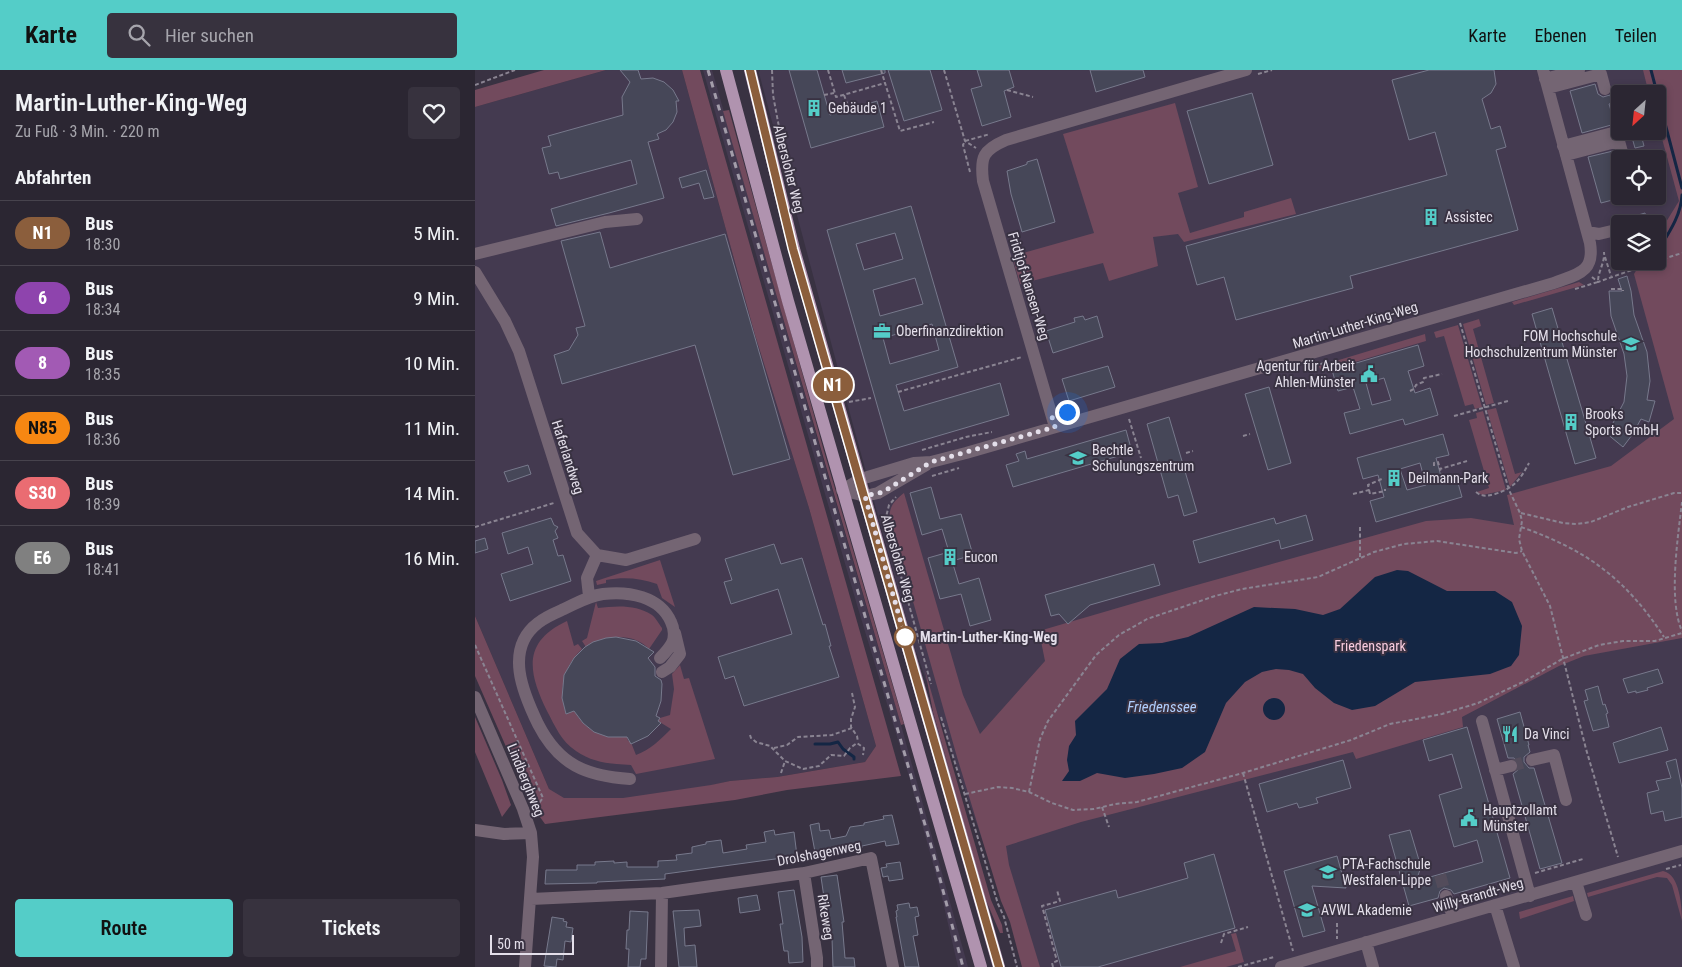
<!DOCTYPE html>
<html lang="de">
<head>
<meta charset="utf-8">
<style>
  :root { --surface:#2b2632; --page:#37323e; --text:#f1f3f6; --muted:#a6a5ac; --line:#47434d; --accent:#54cdc8 }
  body { margin:0; font-family:"Roboto Condensed",sans-serif; background:var(--page); color:var(--text); height:100vh; display:flex; flex-direction:column; font-size:19px; white-space:nowrap }
  * { box-sizing:border-box; margin:0 }
  p { font-size:16px; color:var(--muted) }
  .icon { flex:none; width:28px; height:28px; fill:none; stroke:currentColor; stroke-width:2; stroke-linecap:round; stroke-linejoin:round }
  .map { position:relative; flex:1; overflow:hidden }
  .panel { display:flex; flex-direction:column; background:var(--surface); width:475px }
  .panel>* { flex:none }
  .badge { padding:0 10px; border-radius:16px; font-size:18px; line-height:32px }
  .needle { width:32px; rotate:207deg }
  .buttons { position:absolute; left:1136px; top:15px; display:grid; gap:10px }
  .buttons a { display:grid; place-items:center; width:55px; height:55px; border-radius:5px; background:var(--surface); box-shadow:0 2px 8px #0003,0 0 0 1px var(--line); font-size:25px }
  .scale { position:absolute; left:15px; bottom:12px; width:84px; box-sizing:border-box; padding-left:5px; border:2px solid #e4dfea; border-top:0; font-size:14px; line-height:18px; white-space:nowrap; color:#e4dfea; -webkit-text-stroke:4px #393242; paint-order:stroke }
  .you { position:absolute; width:25px; height:25px; margin:-12px; border:4px solid #fff; border-radius:50%; background:#1a73e8; box-shadow:0 0 0 8px #1a73e833 }
  .map>.badge { position:absolute; translate:-50% -50%; box-shadow:0 0 0 2px #fff }
  h2 { padding:0 15px; font-size:19px; line-height:45px }
  .round { display:grid; place-items:center; flex:none; width:52px; height:52px; border-radius:5px; background:var(--page) }
  .summary { display:flex; align-items:center; justify-content:space-between; height:85px; padding:0 15px }
  h1 { font-size:24px; font-weight:600; line-height:38px }
  .cta { display:flex; gap:10px; margin-top:auto; padding:10px 15px }
  .cta a { flex:1; height:58px; border-radius:5px; background:var(--accent); color:#111; font-size:20px; font-weight:600; line-height:58px; text-align:center }
  .cta a+a { background:var(--page); color:var(--text) }
  ul { padding:0; list-style:none }
  li { display:flex; align-items:center; gap:15px; height:65px; padding:0 15px; border-top:1px solid var(--line) }
  li div { flex:1 }
  li b { display:block; font-size:19px }
  li em { font-style:normal }
  li .badge { min-width:55px; font-weight:700; text-align:center }
  header { display:flex; align-items:center; gap:30px; box-sizing:border-box; height:70px; padding:0 25px; background:var(--accent); color:#111 }
  header strong { font-size:24px }
  nav { display:flex; gap:28px; margin-inline-start:auto; font-size:18px }
  .search { width:350px; height:45px; background:var(--page); display:flex; align-items:center; gap:12px; box-sizing:border-box; padding:0 18px; border-radius:5px; color:var(--muted); font-size:19px }
  main { display:flex; flex:1; min-height:0 }
  .map>svg:first-child { display:block }
  .built { fill:#443a50; fill-rule:evenodd }
  .green { fill:#724a5d }
  .water { fill:#142644 }
  .lines { fill:none; stroke-linecap:round; stroke-linejoin:round }
  .stream { stroke:#142644; stroke-width:3 }
  .building { fill:#464758; stroke:#77798c; fill-rule:evenodd }
  .minor-tunnel { stroke:#534c5b; stroke-width:12; stroke-dasharray:12 6; stroke-linecap:butt }
  .path { stroke:#8a8492; stroke-width:2; stroke-dasharray:4 2.5; stroke-linecap:butt }
  .minor { stroke:#746573; stroke-width:12 }
  .major { stroke:#b093af; stroke-width:12 }
  .rail { stroke:#a39daa; stroke-width:3; stroke-dasharray:6 6; stroke-linecap:butt }
  .line-casing { stroke:#fff; stroke-width:11 }
  .line { stroke:#8b5e3c; stroke-width:8 }
  .walk { stroke:#e4dfea; stroke-width:5; stroke-dasharray:0 9 }
  .stop-dot { fill:#fff; stroke:#8b5e3c; stroke-width:2.5 }
  .labels { text-anchor:middle; stroke-width:4; stroke-linejoin:round; paint-order:stroke }
  .poi-label { font-size:14px; fill:#e4dfea; stroke:#393242; text-anchor:start }
  .street-label { font-size:14px; fill:#e4dfea; stroke:#393242 }
  .stop-label { font-size:14px; font-weight:bold; fill:#e4dfea; stroke:#393242; text-anchor:start }
  .park-label { font-size:14px; fill:#f8ccdf; stroke:#393242 }
  .water-label { font-size:15px; font-style:italic; fill:#b0cefd; stroke:#393242 }
</style>
</head>
<body>
<header>
<strong>Karte</strong>
<div class="search"><svg class="icon" aria-label="search" viewBox="0 0 24 24"><circle cx="10" cy="10" r="6"/><path d="M15 15l6 6"/></svg>Hier suchen</div>
<nav><a>Karte</a><a>Ebenen</a><a>Teilen</a></nav>
</header>
<main>
<section class="panel">
<div class="summary"><div><h1>Martin-Luther-King-Weg</h1><p>Zu Fuß · 3 Min. · 220 m</p></div><a class="round"><svg class="icon" aria-label="heart" viewBox="0 0 24 24"><path d="M12 20l-8-8c-3-5 5-10 8-4 3-6 11-1 8 4z"/></svg></a></div>
<h2>Abfahrten</h2>
<ul>
<li><span class="badge" style="background:#8b5e3c;color:#fff">N1</span><div><b>Bus</b><p>18:30</p></div><em>5 Min.</em></li>
<li><span class="badge" style="background:#8e44ad;color:#fff">6</span><div><b>Bus</b><p>18:34</p></div><em>9 Min.</em></li>
<li><span class="badge" style="background:#a25ab4;color:#fff">8</span><div><b>Bus</b><p>18:35</p></div><em>10 Min.</em></li>
<li><span class="badge" style="background:#f68712;color:#111">N85</span><div><b>Bus</b><p>18:36</p></div><em>11 Min.</em></li>
<li><span class="badge" style="background:#ea6c72;color:#fff">S30</span><div><b>Bus</b><p>18:39</p></div><em>14 Min.</em></li>
<li><span class="badge" style="background:#808080;color:#fff">E6</span><div><b>Bus</b><p>18:41</p></div><em>16 Min.</em></li>
</ul>
<div class="cta"><a>Route</a><a>Tickets</a></div>
</section>
<div class="map">
<svg width="1207" height="897" viewBox="0 0 1207 897">
  <rect width="100%" height="100%" fill="#393242"/>
  <path class="built" d="M131,0H207L280,265L334,438L401,676L390,692L302,707L255,711L70,754L74,719L0,546V37Z
    M228,0H237L346,382L426,655L493,897H483L465,819L433,703L382,535Z
    M285,0H1207V897H552L438,573L377,351L284,3ZM1145,24H1182V61H1145ZM1145,89H1182V126H1145ZM1145,154H1182V191H1145Z"/>
  <path class="green" d="M69,0H131L0,37V20Z
    M207,0H225L426,706L312,720L260,730L70,754L57,736L0,606V546L74,719L89,728H148L236,715L255,711L302,707L390,692L401,676L334,438L280,265Z
    M1168,0H1207V568L1109,586L1084,596L987,647L988,657L881,689L878,682L606,752L531,776L534,795L565,897H547L535,852L526,831L482,687L415,450C413,437 420,430 429,423L488,625L505,664L570,591L564,561L711,518L951,451L996,448L1039,455L1032,425L1136,396L1199,349L1159,204L1167,191H1182L1183,165L1204,131L1183,54L1182,24H1174Z
    M700,33L723,117L703,123L715,163L769,147V142L816,128L821,144L709,172L703,164L678,167L683,196L634,211L628,193L545,214L537,186L619,163L588,64Z
    M254,40L349,381L429,654L426,655L248,41Z
    M1104,212L1109,215L1039,235L1037,232Z
    M1004,249L1006,256L998,259L1019,333L1011,335L988,254Z
    M983,255L1007,337L1000,339L998,334L990,336L969,266L961,268L959,262Z
    M950,264L951,271L846,302L844,296Z
    M1021,338L1040,404L1047,402L1035,417L1012,340Z
    M1008,341L1031,420L1007,425L1002,422L1014,418L994,350L1002,348L1001,343Z
    M185,490L200,537L187,528L182,514C165,508 149,507 131,510V513L122,515L121,511Z
    M121,532L123,538C140,536 161,534 177,545C181,548 184,554 187,558V560L174,579C158,562 129,565 111,577L107,571L112,568Z
    M92,551L99,576L103,574L107,579C88,597 83,621 91,643L99,640C109,660 130,670 152,666L153,671L155,670L161,685C175,680 186,669 196,659L183,651L185,648L195,645L199,619L197,604L205,595L209,609L214,608L240,689L161,704L156,695C137,694 118,693 101,681C86,671 80,656 72,641C53,602 47,572 92,551Z
    M450,600L516,830L527,855L528,863H525L510,828L458,642Z
    M0,647L27,710L36,735L27,747L0,682Z
    M1188,801C1205,804 1207,837 1207,851L1197,815L1192,808L1182,807L1113,827L1112,823Z
    M1098,826L1099,831L1045,849L1044,842Z
    M761,863L769,892L751,897H705L761,881L756,864Z"/>
  <path class="water" d="M922,500L933,501L972,521H1020L1037,532L1047,556L1044,585L1036,596L1015,604L940,612L900,636L877,640L859,633L840,618L828,604L814,600L801,599L787,602L770,612L751,633L730,682L707,698L679,704L650,708L622,703L605,711H587L594,701L592,690L594,676L601,665L600,651L632,619L645,589L664,574L687,573L713,567L779,537L820,539L848,545L865,539L900,507Z
    M788 639a11 11 0 1 1 22 0a11 11 0 1 1-22 0Z"/>
  <g class="lines">
    <path class="stream" d="M1176,0L1207,118
      M1182,182C1193,164 1206,146 1207,125
      M340,674H355L363,672L368,679L379,687V689"/>
  </g>
  <path class="building" d="M145,0H163L166,9L178,8L189,12L198,20L204,31H201L202,42L198,52L191,60L182,64L184,69L173,72L189,128L134,143L81,156L76,139L162,114L156,90L85,109L83,102L74,104L67,78L76,76L73,66L148,45L147,27L155,12Z
    M314,0H342L355,45L402,31L409,57L336,78Z
    M367,0H410V3L371,13Z
    M413,0H455L467,40L429,51Z
    M502,0H534L539,17L529,21L536,47L507,56L496,19L507,16Z
    M615,0H668L670,7L621,22Z
    M954,0H1019L1021,14L1016,23L1007,29L1016,59L1025,56L1031,77L1021,80L1043,160L875,206L878,218L761,250L749,207L722,215L711,176L972,105L960,62L934,70L917,10Z
    M1120,14L1123,24L1128,27L1135,25L1137,33L1134,34L1140,54L1107,63L1095,21Z
    M777,23L798,95L734,114L712,41Z
    M1165,61L1169,76L1160,78L1156,64Z
    M1138,81L1145,104V128L1126,133L1113,87Z
    M562,89L580,152L547,162L536,124L532,101L550,95L552,94V92Z
    M231,100L239,127L229,129L224,113L207,118L204,108Z
    M436,136L483,297L421,315L429,341L525,313L534,345L415,380L352,160ZM420,163L428,189L389,200L381,174ZM440,208L448,234L405,246L398,220ZM457,254L464,280L415,294L408,268Z
    M1170,143L1173,154H1151L1143,151Z
    M125,162L135,198L250,164L315,389L258,405L220,275L87,314L79,285L94,280L103,265L101,258L110,256L86,171Z
    M1152,206L1156,221L1159,245L1172,282L1175,311L1172,330L1180,331L1174,352L1166,349L1157,365L1148,377L1131,363L1138,353L1149,332L1152,306L1149,284L1136,246L1134,221H1147L1143,209Z
    M1077,238L1121,388L1100,394L1057,244Z
    M608,246L610,250L622,246L628,267L578,283L571,261L600,252L599,248Z
    M943,275L949,296L933,301L940,323L955,318L963,345L930,355L928,349L875,364L869,343L885,339L878,317L863,321L857,300ZM909,308L916,330L897,335L891,313Z
    M633,296L640,317L594,331L587,309Z
    M794,317L816,393L793,400L770,324Z
    M694,347L722,442L709,446L703,425L693,428L672,354Z
    M651,360L657,382L538,417L531,395L544,391L541,384L550,381L552,389Z
    M968,364L974,385L961,388L967,410L981,406L987,427L901,452L895,431L909,427L903,405L888,409L882,388ZM945,393L951,415L932,420L925,399Z
    M53,395L56,404L33,412L29,402Z
    M456,417L465,449L486,444L498,485L477,491L484,514L504,508L516,550L495,556L486,524L465,529L453,488L474,482L467,459L447,465L435,423Z
    M831,445L838,470L806,479L804,470L724,493L718,471L799,448L801,454Z
    M76,448L79,455L83,457L80,461L83,468L78,470L83,486L88,485L96,511L35,531L26,504L58,494L53,477L33,484L27,463Z
    M10,468L13,479L0,483V471Z
    M299,474L306,494L327,488L348,555L350,554L356,576H354L364,607L269,636L259,606L250,609L243,587L317,564L303,519L256,534L249,512L257,510L250,489Z
    M679,494L685,515L615,535L593,554L584,544L576,546L570,525Z
    M141,567L161,571L179,582L173,588L180,597V606L186,610L187,614L186,631L181,646L185,648L183,651L186,653L173,666L156,674L152,667H133L119,662L108,653L99,641L91,644L87,628L89,605L99,588L110,577L118,572L131,568Z
    M1183,599L1188,613L1172,618L1173,620L1161,623V621L1153,623L1148,609Z
    M1123,616L1128,635L1130,634L1133,643L1131,644L1134,657L1118,661L1109,631L1113,630L1110,620Z
    M1045,642L1054,675H1053L1055,682L1049,687V692L1054,698H1059L1087,793L1065,799L1038,704L1044,699V694L1039,688H1033L1022,649Z
    M992,657L1035,808L979,824L976,820L969,818L965,821L963,828L934,836L914,765L935,760L946,797L941,811L1008,792L1002,770L979,777L964,725L987,718L977,684L954,691L948,670Z
    M1186,657L1193,680L1144,693L1138,673Z
    M1201,689L1207,718V747L1190,751L1188,741L1176,744L1172,723L1184,720L1181,711L1196,708L1191,692Z
    M868,690L876,718L841,728L843,733L824,738L822,733L792,742L784,714Z
    M417,745L424,774L411,776L410,771L387,776V778L340,782L335,755L344,753L345,761L354,760L356,769L371,766L375,757L389,755V753L409,749L408,746Z
    M299,760L300,765L319,762L322,786L190,804V809L122,812V813L70,814L71,800H102V795H120V792L139,791V793L152,792V797H183V791L202,790L201,785L217,783V777L231,774V772L246,770L248,783L272,779L271,775L291,772L289,762Z
    M739,784L760,858L623,897H586L570,840L641,820L643,828L713,808L709,793Z
    M862,786L871,818L837,816L850,861L828,867L809,801Z
    M425,792L428,809L414,811L413,806L408,807L406,798L412,797L411,794Z
    M362,805L369,852H367L370,888H379L380,897H358L357,868H355L346,807Z
    M319,820L327,867L328,892L314,893L313,881H309L305,854H308L303,822Z
    M282,825L285,840L265,843L263,828Z
    M434,833L435,838L442,837L444,846L440,847L443,865L438,866L444,897H430L421,847H422L421,841L423,840L422,835Z
    M224,840L226,856L209,858L210,876L220,875L222,897H204L198,841Z
    M155,841L173,842L171,889H166L165,897H153L154,879H151L152,860H154Z
    M77,847L89,849L88,851L92,852L91,857L98,858L96,872L90,871L88,890L82,889L81,897L69,896Z"/>
  <g class="lines">
    <path class="minor-tunnel" d="M1036,696L1057,690
      M965,805L971,826"/>
    <path class="path" d="M297,0L298,25L309,84
      M353,0L361,27L410,13L425,61L459,52
      M406,0L410,13
      M469,0L490,71L501,78
      M783,4L797,0
      M0,15L40,0
      M532,20L558,27
      M349,25L359,23
      M369,25L374,39
      M495,102L488,75L490,71L515,64
      M1130,187L1136,206
      M1182,191L1207,183
      M1117,207L1123,212L1182,191
      M1100,219L1123,212C1123,201 1130,193 1129,182
      M1136,219H1148V221
      M985,253L1034,420L1045,443L1047,451L1044,469L1047,481L1075,536L1111,679L1143,787
      M839,296L849,293
      M935,321L939,319L941,315L948,312L949,308L967,304
      M423,322L547,287
      M374,332L396,328
      M979,346L1033,331
      M654,349L666,388
      M768,366L775,364
      M447,380L491,367L517,362
      M711,383L718,381
      M959,396V393L963,392L965,399
      M962,404V407L967,405L965,399L992,391
      M457,406L484,398
      M894,420L895,424L910,421V419
      M1001,422C1007,427 1012,426 1020,424C1039,418 1045,410 1054,393
      M878,424L894,420L893,415L909,408
      M1207,432C1203,467 1193,530 1207,561
      M1046,443L1088,453L1102,454L1116,452L1153,437L1199,423H1207
      M410,451L414,435L421,427
      M0,457L79,433
      M885,457V488
      M1046,457C1112,480 1151,509 1189,567
      M421,488L456,614
      M0,575L68,728L60,738
      M377,623L380,637L376,649V657L382,666L383,672
      M466,647L523,834L529,847L542,897
      M275,665L276,668L281,672L295,676L310,691L328,699L344,696L356,685L369,686L375,678L382,673L389,678L388,685
      M299,678L312,675L323,667L357,665L377,658
      M306,703L310,691
      M768,703L818,881
      M554,722L565,669L573,651L621,585L644,565L672,549L740,526L767,519L843,507L899,482L929,474L962,471L1041,483L1047,481
      M490,724L523,717L537,718L554,722L577,733L598,740L619,739L640,734L662,732L768,703L876,670L915,654L967,644L1003,633L1050,611L1087,589L1124,575L1148,571H1180L1207,563
      M627,737L634,757
      M1191,799L1206,795
      M1060,803L1108,789
      M862,853V869
      M746,873L749,864L773,857
      M578,897L577,893L582,891L567,836L585,831L582,820
      M763,897L799,887"/>
    <path class="minor" d="M1070,9L1104,0
      M1073,18L1126,4L1130,19
      M1088,76L1145,61
      M1091,85L1144,71L1149,89
      M1112,162L1124,164L1145,159
      M0,184L130,152L162,149
      M0,202L30,251L44,281L102,463L122,485L151,490L220,469
      M580,357L508,111C505,87 508,80 531,70L771,0
      M367,420L386,409L439,393L456,392L491,383L1079,213C1102,204 1120,203 1115,173L1068,0
      M367,420L390,426L403,423L451,395
      M114,526L112,508L122,485
      M187,602L195,597L205,584L200,563
      M0,627L48,739L56,763L58,787L50,897
      M1007,651L1055,826
      M1057,690L1079,685L1091,730
      M1020,700L1036,696
      M155,709C111,706 84,695 63,654C48,623 29,579 63,553C70,547 80,543 89,539C102,533 113,526 128,524C153,521 185,526 196,552C199,558 200,567 197,573C194,579 189,584 185,588
      M0,760L29,764L56,763
      M329,803L342,888V897
      M1101,812L1111,845
      M971,826L978,847
      M56,829L187,823L329,803L396,788L418,897
      M1020,835L1039,897
      M891,872L898,897
      M186,897L187,823
      M806,897L1207,781"/>
    <path class="major" d="M251,0L313,231L506,897
      M275,0L319,179L524,897"/>
    <path class="rail" d="M233,0L459,786L488,897"/>
  </g>
  <g class="lines">
    <g class="line-casing">
      <path id="line" d="M275,0L318,179L524,897"/>
    </g>
    <use href="#line" class="line"/>
    <path class="walk" d="M430,567L390,426L408,422L456,392L580,357L577,347L592,342"/>
  </g>
  <defs>
    <g id="building-bare" transform="scale(1.35)"><path d="M-4-6H4V6H1V3H-1V6H-4ZM-2.5-4.3h1.7v1.8h-1.7ZM.8-4.3h1.7v1.8H.8ZM-2.5-1h1.7V.8h-1.7ZM.8-1h1.7V.8H.8Z" fill="#54cdc8" stroke="#393242" stroke-width="2.5" paint-order="stroke"/></g>
    <g id="office-bare" transform="scale(1.35)"><path d="M-6-3h4V-5.5h4V-3h4V5H-6ZM-1-4.5V-3h2v-1.5ZM-6 0V1H6V0Z" fill="#54cdc8" stroke="#393242" stroke-width="2.5" paint-order="stroke"/></g>
    <g id="university-bare" transform="scale(1.35)"><path d="M0-5L7-2L0 1L-7-2ZM-4 1L0 2.5L4 1V4Q0 6-4 4Z" fill="#54cdc8" stroke="#393242" stroke-width="2.5" paint-order="stroke"/></g>
    <g id="civic-bare" transform="scale(1.35)"><path d="M-.6-6.5H3V-4.5H.6V-3L4-1V1h2V6H-6V1h2V-1L-.6-3ZM-1.2 2.5V6h2.4V2.5Z" fill="#54cdc8" stroke="#393242" stroke-width="2.5" paint-order="stroke"/></g>
    <g id="school-bare" transform="scale(1.35)"><path d="M0-5L7-2L0 1L-7-2ZM-4 1L0 2.5L4 1V4Q0 6-4 4Z" fill="#54cdc8" stroke="#393242" stroke-width="2.5" paint-order="stroke"/></g>
    <g id="restaurant-bare" transform="scale(1.35)"><path d="M-5-6h1v4h1v-4h1v4h1v-4h1v5L-1.5 .5V6h-2V.5L-5-1ZM5-6V6H3V1.5H1.5Q1.5-4 5-6Z" fill="#54cdc8" stroke="#393242" stroke-width="2.5" paint-order="stroke"/></g>
  </defs>
  <g fill-rule="evenodd">
    <use href="#building-bare" x="339" y="38"/>
    <use href="#building-bare" x="956" y="147"/>
    <use href="#office-bare" x="407" y="261"/>
    <use href="#university-bare" x="1156" y="274"/>
    <use href="#civic-bare" x="894" y="304"/>
    <use href="#building-bare" x="1096" y="352"/>
    <use href="#school-bare" x="603" y="388"/>
    <use href="#building-bare" x="919" y="408"/>
    <use href="#building-bare" x="475" y="487"/>
    <use href="#restaurant-bare" x="1035" y="664"/>
    <use href="#civic-bare" x="994" y="748"/>
    <use href="#university-bare" x="853" y="802"/>
    <use href="#school-bare" x="832" y="840"/>
  </g>
  <circle class="stop-dot" cx="430" cy="567" r="10"/>
  <g class="labels">
    <g class="poi-label">
      <text x="353" y="43">Gebäude 1</text>
      <text x="970" y="152">Assistec</text>
      <text x="421" y="266">Oberfinanzdirektion</text>
      <text x="1142" y="271" text-anchor="end">FOM Hochschule<tspan x="1142" dy="16">Hochschulzentrum Münster</tspan></text>
      <text x="880" y="301" text-anchor="end">Agentur für Arbeit<tspan x="880" dy="16">Ahlen-Münster</tspan></text>
      <text x="1110" y="349">Brooks<tspan x="1110" dy="16">Sports GmbH</tspan></text>
      <text x="617" y="385">Bechtle<tspan x="617" dy="16">Schulungszentrum</tspan></text>
      <text x="933" y="413">Deilmann-Park</text>
      <text x="489" y="492">Eucon</text>
      <text x="1049" y="669">Da Vinci</text>
      <text x="1008" y="745">Hauptzollamt<tspan x="1008" dy="16">Münster</tspan></text>
      <text x="867" y="799">PTA-Fachschule<tspan x="867" dy="16">Westfalen-Lippe</tspan></text>
      <text x="846" y="845">AVWL Akademie</text>
    </g>
    <g class="street-label">
      <text transform="translate(314 99) rotate(76)" y="5">Albersloher Weg</text>
      <text transform="translate(554 216) rotate(73)" y="5">Fridtjof-Nansen-Weg</text>
      <text transform="translate(880 255) rotate(-17)" y="5">Martin-Luther-King-Weg</text>
      <text transform="translate(93 387) rotate(72)" y="5">Haferlandweg</text>
      <text transform="translate(423 488) rotate(74)" y="5">Albersloher Weg</text>
      <text transform="translate(51 710) rotate(68)" y="5">Lindberghweg</text>
      <text transform="translate(344 783) rotate(-11)" y="5">Drolshagenweg</text>
      <text transform="translate(1003 825) rotate(-16)" y="5">Willy-Brandt-Weg</text>
      <text transform="translate(351 847) rotate(81)" y="5">Rikeweg</text>
    </g>
    <g class="stop-label">
      <text x="445" y="572">Martin-Luther-King-Weg</text>
    </g>
    <g class="park-label">
      <text x="895" y="581">Friedenspark</text>
    </g>
    <g class="water-label">
      <text x="687" y="642">Friedenssee</text>
    </g>
  </g>
</svg>
<div class="buttons">
<a><svg class="needle" viewBox="-14 -14 28 28"><path d="M0-13l5 13h-10z" fill="#e53935"/><path d="M0 13l5-13h-10z" fill="#a6a5ac"/></svg></a>
<a><svg class="icon" aria-label="locate" viewBox="0 0 24 24"><circle cx="12" cy="12" r="6"/><path d="M12 2v4M12 18v4M2 12h4M18 12h4"/></svg></a>
<a><svg class="icon" aria-label="layers" viewBox="0 0 24 24"><path d="M12 4l9 5-9 5-9-5zM3 14l9 5 9-5"/></svg></a>
</div>
<div class="scale">50 m</div>
<div class="you" style="left:592px;top:342px"></div>
<b class="badge" style="left:358px;top:315px;background:#8b5e3c;color:#fff">N1</b>
</div>
</main>
</body>
</html>
